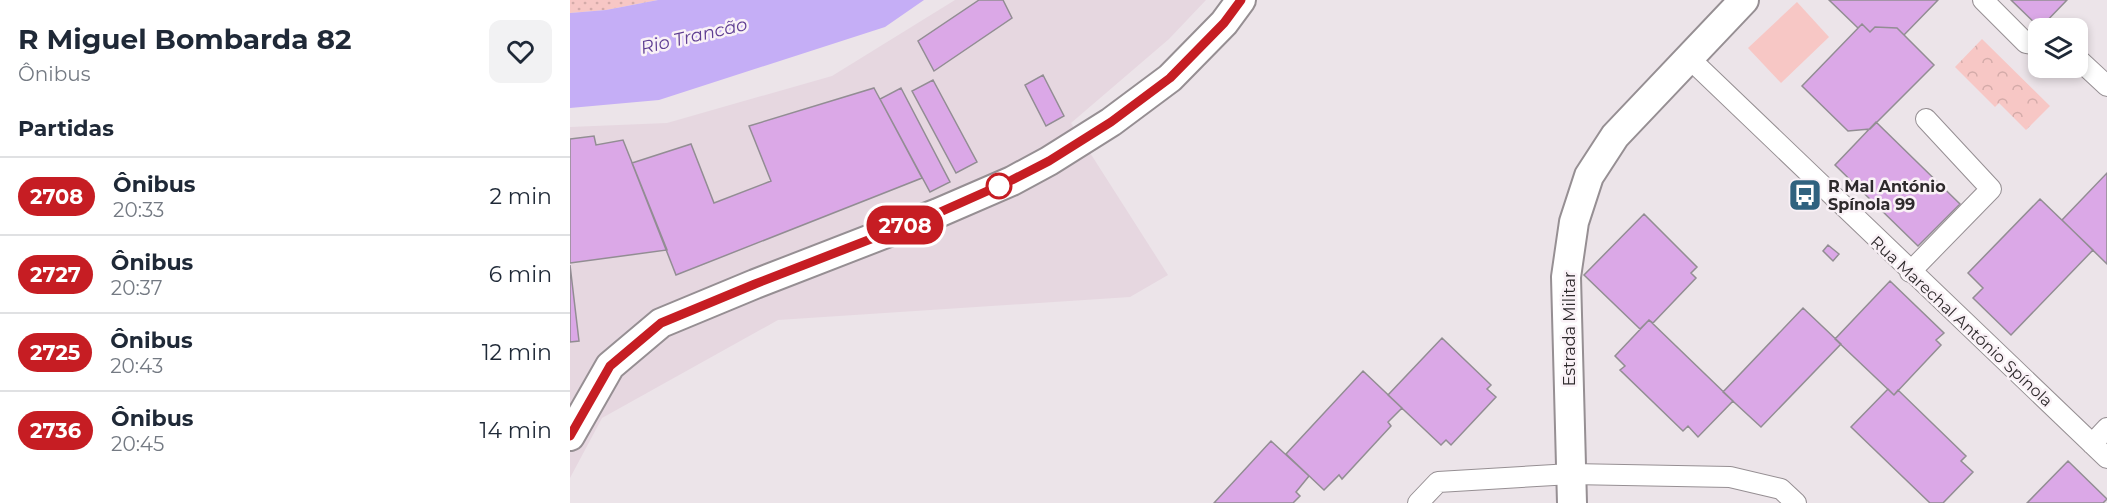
<!DOCTYPE html>
<html lang="pt">
<head>
<meta charset="utf-8">
<style>
  :root { --surface:#fff; --page:#f2f2f3; --text:#1f2937; --muted:#747a83; --line:#e0e1e3 }
  body { margin:0; font-family:Montserrat,sans-serif; background:var(--page); color:var(--text); height:100vh; display:flex; flex-direction:column; font-size:22px; white-space:nowrap }
  * { box-sizing:border-box; margin:0 }
  p { font-size:20px; color:var(--muted) }
  .icon { flex:none; width:33px; height:33px; fill:none; stroke:currentColor; stroke-width:2; stroke-linecap:round; stroke-linejoin:round }
  .map { position:relative; flex:1; overflow:hidden }
  .side { display:flex; flex-direction:column; background:var(--surface); width:570px }
  .side>* { flex:none }
  .badge { padding:0 12px; border-radius:20px; font-size:21px; line-height:39px }
  .controls { position:absolute; left:1458px; top:18px; display:grid; gap:12px }
  .controls a { display:grid; place-items:center; width:60px; height:60px; border-radius:12px; background:var(--surface); box-shadow:0 3px 9px #0003; font-size:30px }
  .map>.badge { position:absolute; translate:-50% -50%; box-shadow:0 0 0 3px #fff }
  h2 { padding:0 18px; font-size:22px; line-height:54px }
  .round { display:grid; place-items:center; flex:none; width:63px; height:63px; border-radius:12px; background:var(--page) }
  .overview { display:flex; align-items:center; justify-content:space-between; height:102px; padding:0 18px }
  h1 { font-size:28px; font-weight:700; line-height:45px }
  ul { padding:0; list-style:none }
  li { display:flex; align-items:center; gap:18px; height:78px; padding:0 18px; border-top:2px solid var(--line) }
  li div { flex:1 }
  li b { display:block; font-size:22px }
  li em { font-style:normal }
  li .badge { min-width:66px; font-weight:700; text-align:center }
  main { display:flex; flex:1; min-height:0 }
  .map>svg:first-child { display:block }
  .built { fill:#e6d7e0 }
  .grass { fill:url(#grass-dots) }
  .park { fill:url(#park-crowns) }
  .garden { fill:#f7c7c5 }
  .water { fill:#c5aef6 }
  .building { fill:#dba8e7; stroke:#928d93; stroke-width:1.5 }
  .lines { fill:none; stroke-linecap:round; stroke-linejoin:round }
  .street-casing { stroke:#968f93; stroke-width:22 }
  .secondary-casing { stroke:#968f93; stroke-width:32 }
  .street { stroke:#fff; stroke-width:20 }
  .secondary { stroke:#fff; stroke-width:28 }
  .line-casing { stroke:#fff; stroke-width:14 }
  .line { stroke:#c61d23; stroke-width:9 }
  .stop-dot { fill:#fff; stroke:#c61d23; stroke-width:3 }
  .labels { text-anchor:middle; stroke-width:5; stroke-linejoin:round; paint-order:stroke }
  .poi-label { font-size:16px; font-weight:bold; fill:#2e2a2c; stroke:#f9f1f6; text-anchor:start }
  .street-label { font-size:16px; fill:#2e2a2c; stroke:#f9f1f6 }
  .water-label { font-size:18px; font-style:italic; fill:#5f3e92; stroke:#f9f1f6 }
</style>
</head>
<body>
<main>
<section class="side">
<div class="overview"><div><h1>R Miguel Bombarda 82</h1><p>Ônibus</p></div><a class="round"><svg class="icon" aria-label="heart" viewBox="0 0 24 24"><path d="M12 20l-8-8c-3-5 5-10 8-4 3-6 11-1 8 4z"/></svg></a></div>
<h2>Partidas</h2>
<ul>
<li><span class="badge" style="background:#c61d23;color:#fff">2708</span><div><b>Ônibus</b><p>20:33</p></div><em>2 min</em></li>
<li><span class="badge" style="background:#c61d23;color:#fff">2727</span><div><b>Ônibus</b><p>20:37</p></div><em>6 min</em></li>
<li><span class="badge" style="background:#c61d23;color:#fff">2725</span><div><b>Ônibus</b><p>20:43</p></div><em>12 min</em></li>
<li><span class="badge" style="background:#c61d23;color:#fff">2736</span><div><b>Ônibus</b><p>20:45</p></div><em>14 min</em></li>
</ul>
</section>
<div class="map">
<svg width="1537" height="503" viewBox="0 0 1537 503">
  <defs>
    <pattern id="grass-dots" width="8" height="8" patternUnits="userSpaceOnUse" patternTransform="scale(1.5)"><rect width="8" height="8" fill="#f7c7c5"/><path d="M2 2h.1M6 6h.1" fill="none" stroke="#d4aba9" stroke-width="1.8" stroke-linecap="round"/></pattern>
    <pattern id="park-crowns" width="20" height="18" patternUnits="userSpaceOnUse" patternTransform="scale(1.5)"><rect width="20" height="18" fill="#f7c7c5"/><path d="M2 6a3 3 0 1 1 6 0M12 15a3 3 0 1 1 6 0" fill="none" stroke="#d4aba9"/></pattern>
  </defs>
  <rect width="100%" height="100%" fill="#ece4e9"/>
  <path class="built" d="M385,0H636L599,39L501,123L598,275L560,297L208,320L32,418L0,478V127L97,123L262,76Z"/>
  <path class="grass" d="M0,0H88L36,10L0,13Z"/>
  <path class="park" d="M1412,39L1480,106L1456,130L1429,103L1425,107L1385,67Z"/>
  <path class="garden" d="M1227,2L1259,37L1211,83L1178,48Z"/>
  <path class="water" d="M88,0H354L315,27L89,100L0,108V13L36,10Z"/>
  <path class="building" d="M409,0H433L442,18L364,71L348,41Z
    M1259,0H1368L1334,35L1327,28L1305,27L1300,32L1292,24L1288,28Z
    M1441,0H1497L1470,28Z
    M1292,24L1300,32L1305,27L1327,28L1364,65L1300,129L1278,131L1232,86Z
    M473,75L494,116L476,126L455,85Z
    M363,80L407,162L386,173L342,91Z
    M304,88L352,178L106,275L62,163L121,144L144,203L201,181L179,126Z
    M331,88L380,182L360,192L310,99Z
    M1306,122L1390,204L1348,246L1265,165Z
    M24,136L26,145L53,140L97,250L0,263V139Z
    M1537,173V264L1492,220Z
    M1470,199L1523,250L1441,335L1403,298L1413,288L1398,273Z
    M1074,214L1127,267L1121,273L1126,278L1083,323L1079,320L1070,329L1014,275Z
    M1258,245L1269,254L1263,261L1253,251Z
    M0,265L9,341L0,342Z
    M1320,281L1374,333L1366,340L1371,345L1324,395L1265,339Z
    M1233,308L1271,344L1191,427L1153,392Z
    M1079,320L1163,401L1128,437L1118,426L1113,431L1050,370L1055,366L1045,356Z
    M872,338L921,385L917,389L926,397L881,445L876,440L871,445L818,395Z
    M793,371L832,408L818,422L821,426L772,479L769,475L754,490L716,454Z
    M1318,389L1324,395L1328,390L1396,456L1391,461L1403,472L1373,503H1360L1281,427Z
    M701,441L739,476L726,492L730,496L723,503H644Z
    M1498,461L1537,499L1533,503H1457Z"/>
  <g class="lines">
    <g class="street-casing">
      <path id="street" d="M1413,0L1456,43L1468,45
        M1119,58L1537,458
        M1508,59L1537,86
        M1340,272L1421,189L1356,119
        M1522,444L1537,428
        M848,503L868,482L1001,474L1160,477L1211,489L1226,503"/>
    </g>
    <g class="secondary-casing">
      <path id="secondary" d="M0,436L40,366L91,323L185,284L368,213L442,181L479,161L541,122L600,78L654,23L671,0
        M1002,503L996,277L1004,222L1019,176L1045,136L1174,0"/>
    </g>
    <use href="#street" class="street"/>
    <use href="#secondary" class="secondary"/>
  </g>
  <g class="lines">
    <g class="line-casing">
      <path id="line" d="M0,436L40,366L91,323L185,284L368,213L442,180L479,161L541,122L600,78L654,23L671,0"/>
    </g>
    <use href="#line" class="line"/>
  </g>
  <defs>
    <g id="bus-square" transform="scale(1.725)"><rect x="-9" y="-9" width="18" height="18" rx="4" fill="#30627f" stroke="#f9f1f6"/><path d="M-5-6H5V4H4V6H2V4H-2V6H-4V4H-5ZM-3.5-4V0h7V-4ZM-3.5 1.2v1.5H-2V1.2ZM2 1.2v1.5H3.5V1.2Z" fill="#fff"/></g>
  </defs>
  <g fill-rule="evenodd">
    <use href="#bus-square" x="1235" y="195"/>
  </g>
  <circle class="stop-dot" cx="429" cy="186" r="12"/>
  <g class="labels">
    <g class="poi-label">
      <text x="1258" y="192">R Mal António<tspan x="1258" dy="18">Spínola 99</tspan></text>
    </g>
    <g class="street-label">
      <text transform="translate(1392 321) rotate(43)" y="6">Rua Marechal António Spínola</text>
      <text transform="translate(999 329) rotate(-90)" y="6">Estrada Militar</text>
    </g>
    <g class="water-label">
      <text transform="translate(124 36) rotate(-13)" y="6">Rio Trancão</text>
    </g>
  </g>
</svg>
<div class="controls">
<a><svg class="icon" aria-label="layers" viewBox="0 0 24 24"><path d="M12 4l9 5-9 5-9-5zM3 14l9 5 9-5"/></svg></a>
</div>
<b class="badge" style="left:335px;top:225px;background:#c61d23;color:#fff">2708</b>
</div>
</main>
</body>
</html>
